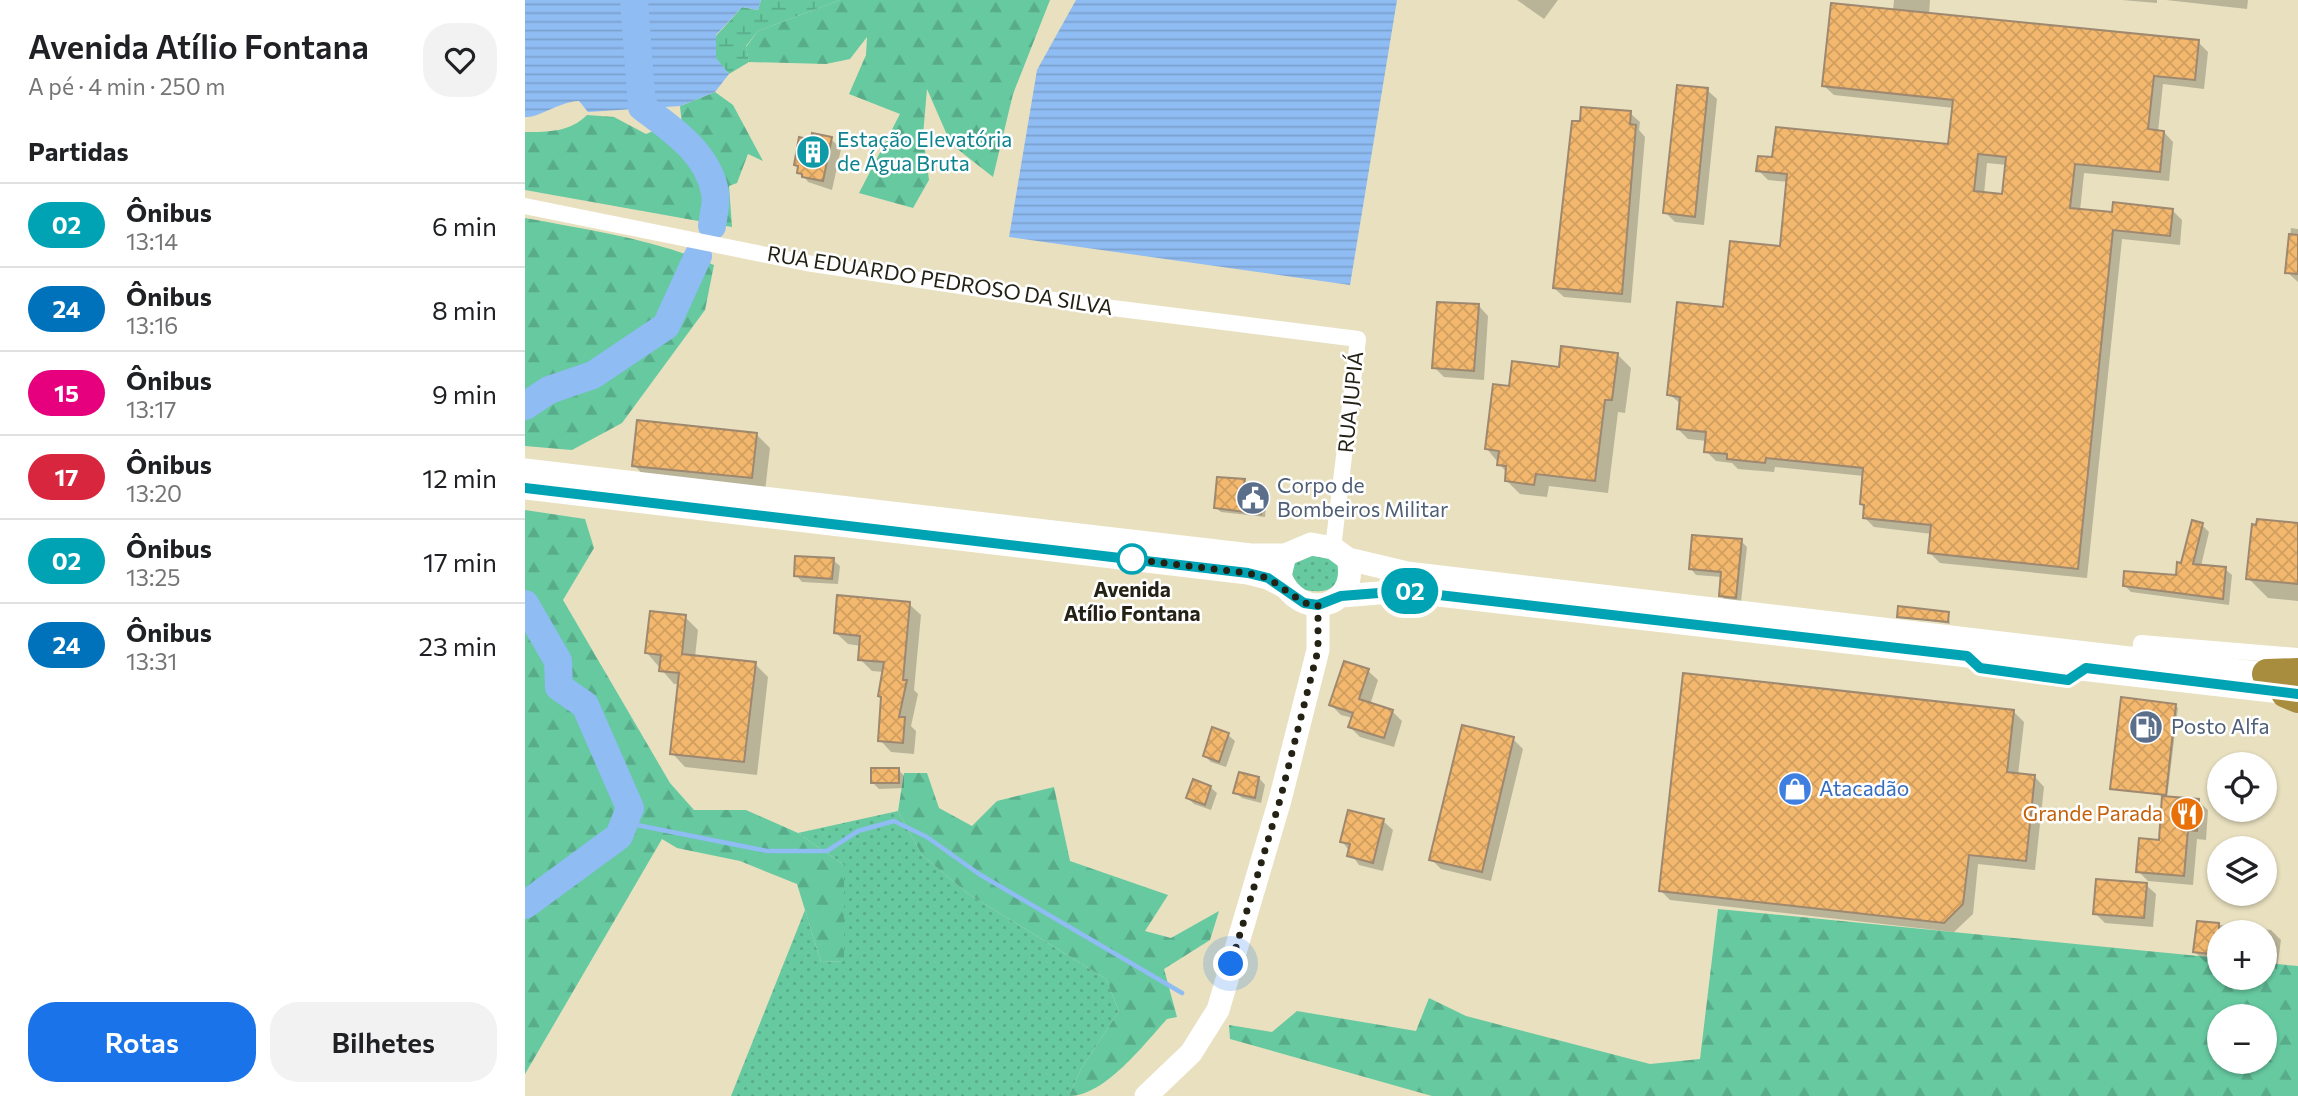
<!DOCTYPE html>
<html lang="pt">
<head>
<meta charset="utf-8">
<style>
  :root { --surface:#fff; --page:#f2f2f2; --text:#202124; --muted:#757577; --line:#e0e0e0; --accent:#1a73e8 }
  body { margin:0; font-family:Commissioner,sans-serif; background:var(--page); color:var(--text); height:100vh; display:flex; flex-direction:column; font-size:26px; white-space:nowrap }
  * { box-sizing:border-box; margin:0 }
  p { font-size:23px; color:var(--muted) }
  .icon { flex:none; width:38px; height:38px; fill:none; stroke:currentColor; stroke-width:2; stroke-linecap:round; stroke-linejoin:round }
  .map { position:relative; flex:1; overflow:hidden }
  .sheet { display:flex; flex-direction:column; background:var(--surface); width:525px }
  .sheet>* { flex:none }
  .badge { padding:0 14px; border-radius:23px; font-size:24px; line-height:46px }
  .tools { position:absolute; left:1682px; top:752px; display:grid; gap:14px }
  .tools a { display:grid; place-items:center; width:70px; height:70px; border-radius:50%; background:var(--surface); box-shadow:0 2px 5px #0004; font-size:35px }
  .you { position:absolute; width:35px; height:35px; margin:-18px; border:5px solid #fff; border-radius:50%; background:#1a73e8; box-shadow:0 0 0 10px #1a73e833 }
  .map>.badge { position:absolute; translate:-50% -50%; box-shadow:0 0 0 4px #fff }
  h2 { padding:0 28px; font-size:26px; line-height:63px }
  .round { display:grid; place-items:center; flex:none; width:74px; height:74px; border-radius:28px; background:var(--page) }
  .summary { display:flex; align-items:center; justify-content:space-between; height:119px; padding:0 28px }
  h1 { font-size:33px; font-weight:600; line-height:52px }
  .button { display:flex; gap:14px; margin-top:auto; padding:14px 28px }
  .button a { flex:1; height:80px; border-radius:28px; background:var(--accent); color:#fff; font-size:28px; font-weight:600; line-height:80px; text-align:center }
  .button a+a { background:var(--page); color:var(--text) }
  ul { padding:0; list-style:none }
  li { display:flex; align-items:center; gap:21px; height:84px; padding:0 28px; border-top:2px solid var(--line) }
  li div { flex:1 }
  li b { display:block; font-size:26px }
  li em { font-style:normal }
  li .badge { min-width:77px; font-weight:700; text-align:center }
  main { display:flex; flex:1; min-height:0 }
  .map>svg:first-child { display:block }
  .grass { fill:url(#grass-dots) }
  .forest { fill:url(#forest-firs); fill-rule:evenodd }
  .wetland { fill:url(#wetland-marsh) }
  .water { fill:url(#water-rules) }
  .shadow { fill:#0003; fill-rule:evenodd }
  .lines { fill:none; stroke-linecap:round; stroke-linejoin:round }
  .stream { stroke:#8fbcf2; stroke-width:4.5 }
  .river { stroke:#8fbcf2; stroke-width:28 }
  .building { fill:url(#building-cross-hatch); stroke:#9e886f; stroke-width:2; fill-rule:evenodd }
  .street { stroke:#fff; stroke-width:16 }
  .secondary { stroke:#fff; stroke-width:23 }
  .highway { stroke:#a88d3f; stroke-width:30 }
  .line-casing { stroke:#fff; stroke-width:16 }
  .line { stroke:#00a3b4; stroke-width:10 }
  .walk { stroke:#242115; stroke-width:7; stroke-dasharray:0 12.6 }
  .stop-dot { fill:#fff; stroke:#00a3b4; stroke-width:3.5 }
  .labels { text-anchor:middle; stroke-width:5; stroke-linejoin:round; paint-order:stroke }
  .culture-label { font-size:21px; fill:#0d838f; stroke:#fff; text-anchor:start }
  .street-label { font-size:21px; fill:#242115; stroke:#fff }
  .service-label { font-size:21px; fill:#4e5e75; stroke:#fff; text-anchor:start }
  .stop-label { font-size:21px; font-weight:bold; fill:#242115; stroke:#fff }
  .shop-label { font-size:21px; fill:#366cbe; stroke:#fff; text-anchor:start }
  .food-label { font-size:21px; fill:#c56008; stroke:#fff; text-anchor:end }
</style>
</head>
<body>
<main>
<section class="sheet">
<div class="summary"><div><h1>Avenida Atílio Fontana</h1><p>A pé · 4 min · 250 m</p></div><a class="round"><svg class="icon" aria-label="heart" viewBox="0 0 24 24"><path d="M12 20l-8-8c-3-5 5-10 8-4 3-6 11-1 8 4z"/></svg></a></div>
<h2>Partidas</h2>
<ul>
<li><span class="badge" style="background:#00a3b4;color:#fff">02</span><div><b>Ônibus</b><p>13:14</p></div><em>6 min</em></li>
<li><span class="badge" style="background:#0072bc;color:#fff">24</span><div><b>Ônibus</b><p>13:16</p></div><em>8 min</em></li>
<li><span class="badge" style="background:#e6007e;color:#fff">15</span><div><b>Ônibus</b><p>13:17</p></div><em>9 min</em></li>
<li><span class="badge" style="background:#d7263d;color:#fff">17</span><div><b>Ônibus</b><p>13:20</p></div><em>12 min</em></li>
<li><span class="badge" style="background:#00a3b4;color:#fff">02</span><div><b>Ônibus</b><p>13:25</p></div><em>17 min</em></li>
<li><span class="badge" style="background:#0072bc;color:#fff">24</span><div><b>Ônibus</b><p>13:31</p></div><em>23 min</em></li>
</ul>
<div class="button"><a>Rotas</a><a>Bilhetes</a></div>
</section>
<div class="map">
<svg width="1773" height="1096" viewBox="0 0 1773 1096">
  <defs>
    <pattern id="grass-dots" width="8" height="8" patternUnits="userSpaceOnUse" patternTransform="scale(1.75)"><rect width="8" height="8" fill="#66c9a0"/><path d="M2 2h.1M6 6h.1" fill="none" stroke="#58ac89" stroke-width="1.8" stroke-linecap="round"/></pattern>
    <pattern id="forest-firs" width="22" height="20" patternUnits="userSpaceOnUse" patternTransform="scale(1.75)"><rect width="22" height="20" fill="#66c9a0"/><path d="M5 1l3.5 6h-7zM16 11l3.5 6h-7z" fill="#58ac89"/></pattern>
    <pattern id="wetland-marsh" width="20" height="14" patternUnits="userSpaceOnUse" patternTransform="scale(1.75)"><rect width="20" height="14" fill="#66c9a0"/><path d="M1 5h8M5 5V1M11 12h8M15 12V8" fill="none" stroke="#58ac89"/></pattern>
    <pattern id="water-rules" width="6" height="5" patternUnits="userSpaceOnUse" patternTransform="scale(1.75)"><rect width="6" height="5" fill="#8fbcf2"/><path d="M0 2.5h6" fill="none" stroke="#7ba1cf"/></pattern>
    <pattern id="building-cross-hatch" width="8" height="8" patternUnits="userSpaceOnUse" patternTransform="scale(1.75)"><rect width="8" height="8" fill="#f3b86e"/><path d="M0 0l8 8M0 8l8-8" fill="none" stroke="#d09e5e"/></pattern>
  </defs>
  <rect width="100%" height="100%" fill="#e8e0bf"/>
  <path class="grass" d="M794,554L813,563C818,593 795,595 773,588L764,567L770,558Z
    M373,811L397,855L442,893L581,979L594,1011L556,1069L544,1096H206L280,910L296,962L319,961V865L273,833Z"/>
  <path class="forest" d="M315,0H525L488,94L468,177L426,144L402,89L398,135L404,180L388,208L334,193L375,114L324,94L341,55L342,37L325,59L301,64L224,62L221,47L233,31Z
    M190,92L208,105L238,161L223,154L212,183L204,186L207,227L0,190V132C24,132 45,132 62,115L89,117L121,134L142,125H157L155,106Z
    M0,218C64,230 129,239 189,265L180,310L97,423L47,450L0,446Z
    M0,510L60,519L69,548L38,600L145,783L169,810H221L273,833L319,865V961L296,962L272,884L215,861L152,848L137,839L0,1074Z
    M379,773H402L414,808L447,826L472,801L529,787L545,861L643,895L620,931L646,938L694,911L685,940L639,969L652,1017L642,1019C619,1044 580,1096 544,1096L556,1069L594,1011L581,979L442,893L397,855L373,811Z
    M1193,909L1694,958V978H1740V963L1773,966V1096H907L705,1039L704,1025L747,1032L772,1011L891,1031L904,998L941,1016L1125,1064L1175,1059ZM1694,1017H1740V1062H1694Z"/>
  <path class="wetland" d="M236,0H315L233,31L221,46L224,62L204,74L191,59V36L217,7L233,10Z"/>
  <path class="water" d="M0,0H236L233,10L217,7L191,35V58L204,74L190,92L155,106L63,112L54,101C33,102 14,118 0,117Z
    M551,0H872L825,285L484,237L512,70Z"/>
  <path class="shadow" d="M992,0H1033L1019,19Z
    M1369,0H1405L1404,15L1673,42L1683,52L1679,89L1638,84L1633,132H1639L1648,142L1644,181L1559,173L1555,211L1589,214L1647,210L1657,220L1655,245L1597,239L1562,578L1415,563L1405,553L1407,534L1349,527L1339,517L1340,508L1336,504L1339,476L1250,467L1249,472L1213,469L1207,463L1191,461L1181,451L1182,441L1163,439L1153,429L1156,404L1144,394L1200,309L1256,248L1263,182L1243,180L1233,170L1249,159L1425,146L1429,108L1309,95L1299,86L1368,11ZM1462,163L1482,165L1478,196L1459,194Z
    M1597,0H1632V3Z
    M1641,0H1723L1722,9Z
    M1182,90L1192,99L1179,225L1150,222L1140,212Z
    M1105,113L1115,122L1114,130L1120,137L1106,303L1039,297L1029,288L1056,123Z
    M306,139L316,149L307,190L283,182L270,164L288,142Z
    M1766,228L1773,229V282L1762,272Z
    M954,306L963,316L959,380L919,377L909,367Z
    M1092,354L1106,368L1100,413L1093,412L1083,493L1024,486L1022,497L995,494L982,481V473L962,449L985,387L1035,369Z
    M231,434L245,448L240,491L122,479L109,465Z
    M719,480L725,486L738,487L742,491L740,517L696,512L691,508Z
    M1677,525L1684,532L1676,566L1700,569L1707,575L1704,605L1606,592L1599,585L1652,577Z
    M1773,525V601L1743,598L1723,578Z
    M1216,541L1222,547L1216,602L1201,601L1196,595L1197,577L1171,575L1166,569Z
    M308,560L315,566L313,584L277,582L271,575Z
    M384,604L396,615L389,690L393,694L386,726L391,731L389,754L366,752L355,740L359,672L347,671L335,659L336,646L323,644L311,633Z
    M1423,613L1425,624L1374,616Z
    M160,617L173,630L170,657L230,664L243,677L232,775L160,767L147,753L155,684H149L122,653Z
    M843,671L853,680L845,705L867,711L877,721L869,747L835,737L825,727L828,718L816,715L806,705Z
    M1650,705L1653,708L1642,798L1673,801L1683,810L1681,840L1672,839L1668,885L1623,881L1613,871L1635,842L1639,796L1587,788Z
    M1489,712L1499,722L1493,775L1510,777L1519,787L1510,870L1453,864L1448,914L1429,932L1145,900L1135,890Z
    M703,735L710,741L701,767L686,762L680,756Z
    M988,739L998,749L966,881L916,869L906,859Z
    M373,769L379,776V788L354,789L347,782Z
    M734,778L740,785L736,803L717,798L710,792Z
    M685,787L692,793L686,810L669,804L663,798Z
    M858,821L868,830L858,871L834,865L817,841Z
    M1621,885L1631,894L1628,927L1580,923L1570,913Z
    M1673,923L1746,930L1756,940L1752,969L1740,968V933H1694V963L1680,962L1670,952Z"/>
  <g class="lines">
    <path class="stream" d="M102,823L242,851H302L333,831L369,821L402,837L454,874L657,993"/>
    <path class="river" d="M109,0L117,107C147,129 184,154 190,193C192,203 188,216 187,226
      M0,406L24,390L68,375L141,326L173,256
      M0,604L33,661L34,687L60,705L105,808L94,836L0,905"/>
  </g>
  <path class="building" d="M1306,3L1674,40L1670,80L1629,76L1623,129L1639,131L1635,172L1550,164L1545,208L1587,212L1588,202L1648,209L1645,236L1588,230L1553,569L1403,553L1406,525L1338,518L1339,505L1335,504L1338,468L1241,458L1240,463L1202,459V454L1179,452L1181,432L1152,429L1155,397L1142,395L1152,302L1198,307L1205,241L1255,246L1262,174L1231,171L1233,156L1247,157L1251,127L1423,144L1428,100L1297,86ZM1453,154L1481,157L1477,194L1449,191Z
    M1152,85L1183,88L1170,217L1138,213Z
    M1056,107L1106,111L1105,124L1111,125L1097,294L1028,288L1047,121H1055Z
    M287,133L307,137L298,181L277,177V174L272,173L273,166L269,165L274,137L286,140Z
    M1764,234L1773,235V274L1760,273Z
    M912,302L954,304L949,371L907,368Z
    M1036,346L1093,353L1087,400H1080L1070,481L1011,474L1009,485L980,481L981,466L972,465L974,451L960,449L968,384L984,386L987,361L1034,367Z
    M112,420L232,433L227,478L107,466Z
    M692,477L720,479L719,484L738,485L736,514L689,508Z
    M1732,519L1773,523V584L1721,579L1727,524L1731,525Z
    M1667,520L1678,523L1668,564L1701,567L1698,599L1598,586L1599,571L1651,575L1652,562L1656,563Z
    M1167,535L1217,539L1211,598L1194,596L1196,572L1164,569Z
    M270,556L309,558L307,579L269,576Z
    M312,595L385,602L378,680H382L374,717H380L378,743L353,741L356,697L353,696L359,662L333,660L335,636L309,633Z
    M1373,606L1424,612L1423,622L1372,617Z
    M125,611L161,615L157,654L231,662L219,762L145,754L154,673L134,671L136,655L120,653Z
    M819,661L844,669L834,699L868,710L859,738L823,727L828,713L804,705Z
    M1158,673L1489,710L1482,772L1510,775L1501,861L1444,855L1438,904L1419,923L1134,891Z
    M1596,697L1651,704L1641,795L1585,789Z
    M937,725L989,737L957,872L904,860Z
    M687,727L704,733L694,762L678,756Z
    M346,768H374V783H346Z
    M714,772L734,777L730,798L708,793Z
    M668,779L686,786L680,805L661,798Z
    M1637,796L1674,799L1672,831L1663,830L1659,876L1611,872L1614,838L1634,840Z
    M823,810L859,819L848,863L822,856L825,844L815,842Z
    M1571,879L1622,883L1619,918L1568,914Z
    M1672,921L1694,923V955L1668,952Z"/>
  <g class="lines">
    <path class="street" d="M0,206L281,263L556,304L833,339L808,548
      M1615,657L1616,643L1773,656"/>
    <path class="secondary" d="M0,470L726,555H760
      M0,488L723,573L743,578L760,587
      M786,544L808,548L823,559C835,610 773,622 755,576L760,555Z
      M823,559L882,573L1758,676
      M816,596L879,591L1773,694
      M621,1096L666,1053L693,1010L755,800L793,650V605"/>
    <path class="highway" d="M1742,674L1773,673
      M1761,693L1773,698"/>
  </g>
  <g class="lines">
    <g class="line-casing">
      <path id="line" d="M0,488L723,573L743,578L779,603L793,605L816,596L879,591L1442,656L1455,668L1543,680L1561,668L1773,694"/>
    </g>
    <use href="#line" class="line"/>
    <path class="walk" d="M607,559L598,558L723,573L743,578L779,603L793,605V650L755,800L706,964"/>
  </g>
  <defs>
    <g id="building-disc" transform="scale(1.75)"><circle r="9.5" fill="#0f9aa8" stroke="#fff"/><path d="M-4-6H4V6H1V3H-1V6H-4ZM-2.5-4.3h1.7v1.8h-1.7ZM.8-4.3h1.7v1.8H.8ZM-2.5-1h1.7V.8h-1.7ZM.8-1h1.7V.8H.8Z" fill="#fff"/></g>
    <g id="civic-disc" transform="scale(1.75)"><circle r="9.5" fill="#5c6f8a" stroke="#fff"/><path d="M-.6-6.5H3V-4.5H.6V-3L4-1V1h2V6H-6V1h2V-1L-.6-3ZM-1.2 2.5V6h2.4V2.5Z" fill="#fff"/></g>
    <g id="fuel-disc" transform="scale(1.75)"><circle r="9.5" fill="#5c6f8a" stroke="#fff"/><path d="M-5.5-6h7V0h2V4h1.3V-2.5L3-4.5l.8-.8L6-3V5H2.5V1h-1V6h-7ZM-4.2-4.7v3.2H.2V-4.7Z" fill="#fff"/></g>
    <g id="shop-disc" transform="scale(1.75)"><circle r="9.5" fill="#3f7fe0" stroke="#fff"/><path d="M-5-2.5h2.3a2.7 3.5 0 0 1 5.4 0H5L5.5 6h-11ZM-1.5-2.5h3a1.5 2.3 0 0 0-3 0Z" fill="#fff"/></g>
    <g id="restaurant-disc" transform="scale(1.75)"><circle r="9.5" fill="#e8710a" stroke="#fff"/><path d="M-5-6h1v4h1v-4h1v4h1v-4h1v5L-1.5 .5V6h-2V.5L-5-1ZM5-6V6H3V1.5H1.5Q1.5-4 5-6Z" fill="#fff"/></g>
  </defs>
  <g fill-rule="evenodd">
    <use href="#building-disc" x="288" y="152"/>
    <use href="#civic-disc" x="728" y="498"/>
    <use href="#fuel-disc" x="1621" y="727"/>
    <use href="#shop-disc" x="1270" y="789"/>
    <use href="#restaurant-disc" x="1662" y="814"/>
  </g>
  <circle class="stop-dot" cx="607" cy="559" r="14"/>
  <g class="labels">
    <g class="culture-label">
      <text x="312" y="147">Estação Elevatória<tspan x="312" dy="24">de Água Bruta</tspan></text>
    </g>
    <g class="street-label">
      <text transform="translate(415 281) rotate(9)" y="7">RUA EDUARDO PEDROSO DA SILVA</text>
      <text transform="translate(826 402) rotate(-84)" y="7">RUA JUPIÁ</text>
    </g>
    <g class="service-label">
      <text x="752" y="493">Corpo de<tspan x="752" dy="24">Bombeiros Militar</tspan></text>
      <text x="1646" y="734">Posto Alfa</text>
    </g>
    <g class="stop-label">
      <text x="607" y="597">Avenida<tspan x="607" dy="24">Atílio Fontana</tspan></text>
    </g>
    <g class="shop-label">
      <text x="1294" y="796">Atacadão</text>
    </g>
    <g class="food-label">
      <text x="1638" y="821">Grande Parada</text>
    </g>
  </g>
</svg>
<div class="tools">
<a><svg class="icon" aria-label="locate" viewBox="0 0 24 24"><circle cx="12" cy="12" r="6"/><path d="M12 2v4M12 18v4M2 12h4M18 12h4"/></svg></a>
<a><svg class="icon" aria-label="layers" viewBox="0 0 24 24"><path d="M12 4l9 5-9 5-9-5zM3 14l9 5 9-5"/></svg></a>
<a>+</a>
<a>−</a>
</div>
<div class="you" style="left:706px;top:964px"></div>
<b class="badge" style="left:885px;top:591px;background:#00a3b4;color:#fff">02</b>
</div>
</main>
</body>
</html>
